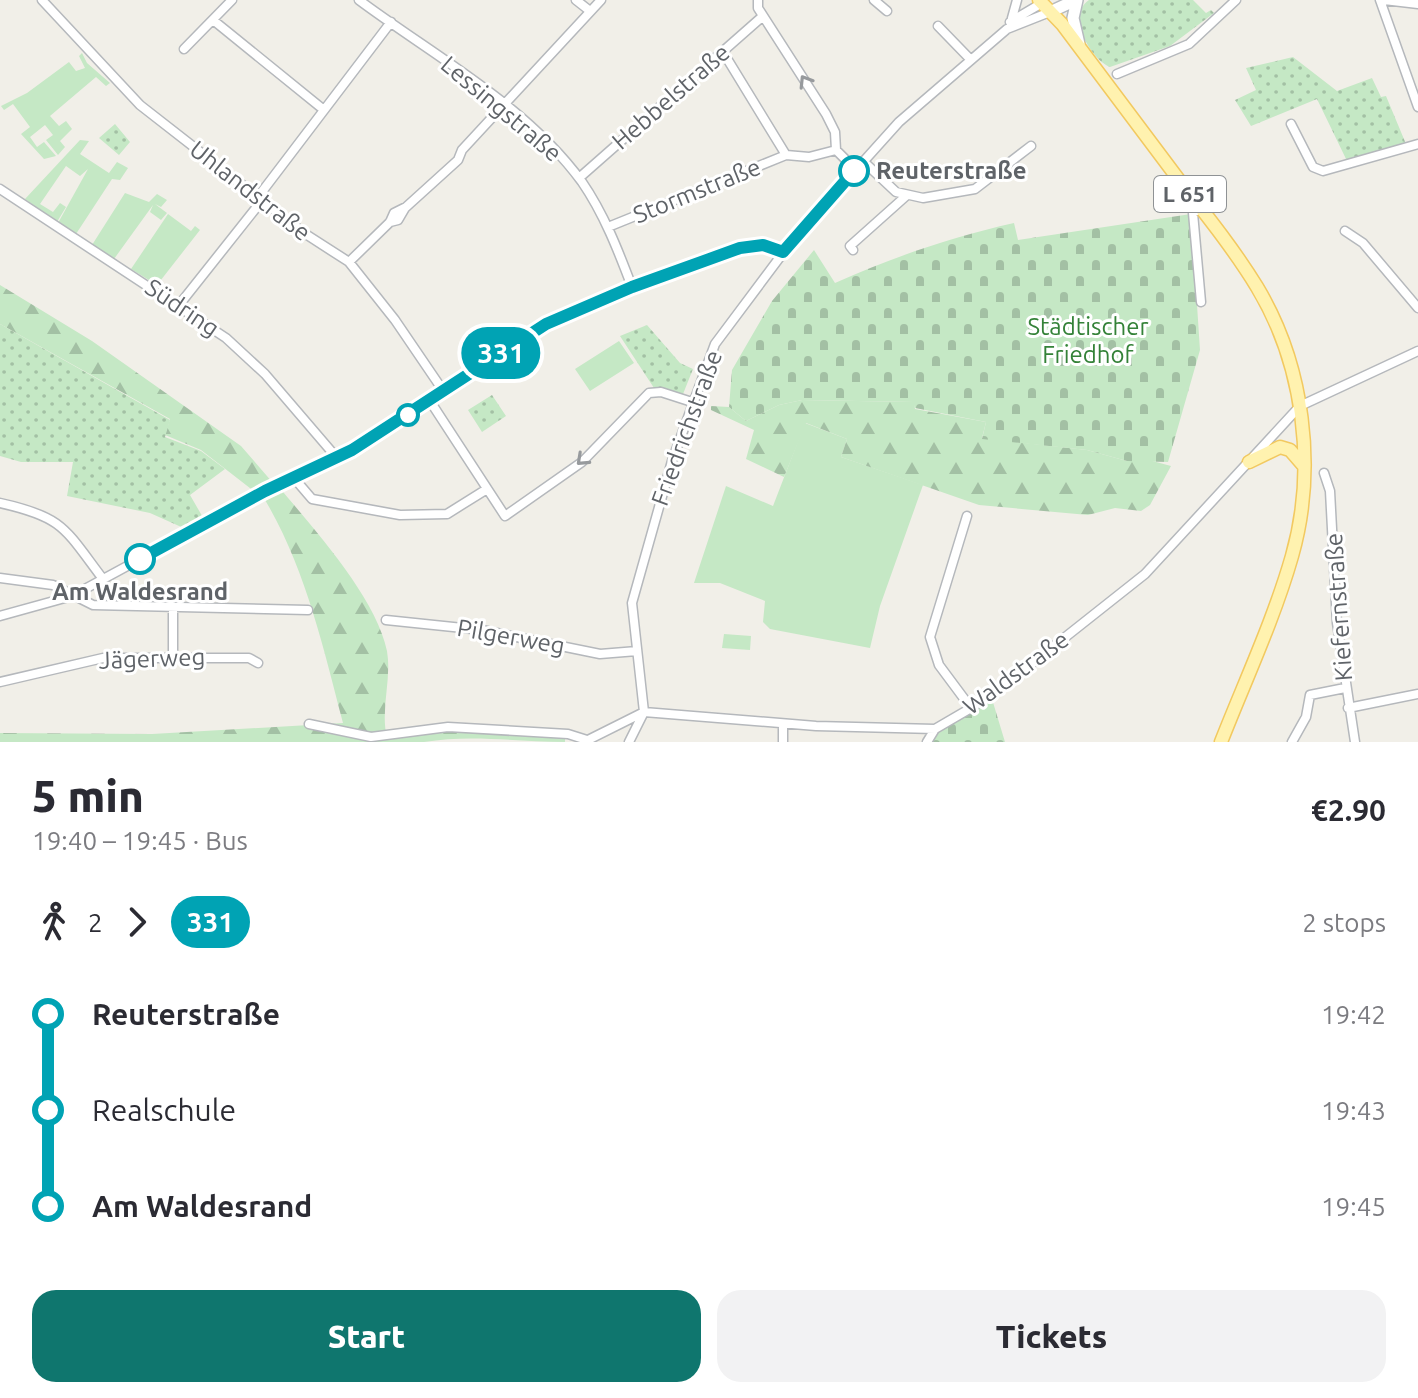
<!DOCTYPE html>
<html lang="en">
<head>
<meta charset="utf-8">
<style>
  :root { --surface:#fff; --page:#f2f2f3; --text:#2b2b33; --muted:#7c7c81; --accent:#0f766e }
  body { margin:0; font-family:Ubuntu,sans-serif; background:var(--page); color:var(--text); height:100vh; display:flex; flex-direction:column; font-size:30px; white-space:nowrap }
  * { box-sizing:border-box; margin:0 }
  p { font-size:26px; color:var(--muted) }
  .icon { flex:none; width:44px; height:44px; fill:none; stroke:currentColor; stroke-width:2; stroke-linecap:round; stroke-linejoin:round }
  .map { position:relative; height:742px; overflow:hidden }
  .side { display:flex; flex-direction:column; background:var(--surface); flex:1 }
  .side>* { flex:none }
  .badge { padding:0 16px; border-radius:26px; font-size:28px; line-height:52px }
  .map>.badge { position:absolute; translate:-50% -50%; box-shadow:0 0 0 4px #fff }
  .legs { display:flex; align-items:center; gap:12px; height:88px; padding:0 32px; font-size:26px }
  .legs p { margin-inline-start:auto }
  .head { display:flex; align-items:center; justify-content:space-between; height:136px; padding:0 32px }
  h1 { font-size:44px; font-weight:800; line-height:60px }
  .action { display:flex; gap:16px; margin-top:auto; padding:16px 32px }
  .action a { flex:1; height:92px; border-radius:24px; background:var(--accent); color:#fff; font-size:32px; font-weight:800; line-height:92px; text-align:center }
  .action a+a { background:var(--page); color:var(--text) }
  ul { padding:0 32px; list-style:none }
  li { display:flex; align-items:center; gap:28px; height:96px; font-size:30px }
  li i { display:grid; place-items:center; width:12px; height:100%; margin:0 10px; background:currentColor }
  li i::after { content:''; width:20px; height:20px; margin:-10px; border:6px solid; border-radius:50%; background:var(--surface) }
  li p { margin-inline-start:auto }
  li:first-child i { background:linear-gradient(#0000 50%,currentColor 0) }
  li:last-child i { background:linear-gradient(currentColor 50%,#0000 0) }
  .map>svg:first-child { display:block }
  .grass { fill:#c5e8c5 }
  .forest { fill:url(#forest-firs) }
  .cemetery { fill:url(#cemetery-stones) }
  .park { fill:url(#park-dots) }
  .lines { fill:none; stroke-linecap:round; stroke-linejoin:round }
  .street-casing { stroke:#b5b8bc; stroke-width:11 }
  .secondary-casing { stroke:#b6babf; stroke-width:14 }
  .primary-casing { stroke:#f2c960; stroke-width:15 }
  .street { stroke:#fff; stroke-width:8 }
  .secondary { stroke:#fff; stroke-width:11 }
  .primary { stroke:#fff2af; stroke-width:12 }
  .oneway { stroke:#979a9d }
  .line-1-casing { stroke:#fff; stroke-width:18 }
  .line-1 { stroke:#00a3b4; stroke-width:12 }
  .stop-1-dot { fill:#fff; stroke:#00a3b4; stroke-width:4 }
  .labels { text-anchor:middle; stroke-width:6; stroke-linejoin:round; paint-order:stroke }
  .shield { fill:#fff; stroke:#8f9295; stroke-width:2 }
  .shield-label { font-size:22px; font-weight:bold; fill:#5f6368 }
  .street-label { font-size:24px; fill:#5f6368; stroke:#fff }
  .stop-label { font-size:24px; font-weight:bold; fill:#5f6368; stroke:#fff; text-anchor:start }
  .park-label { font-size:24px; fill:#348238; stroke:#fff }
</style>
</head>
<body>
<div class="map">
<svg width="1418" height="742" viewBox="0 0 1418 742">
  <defs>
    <pattern id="forest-firs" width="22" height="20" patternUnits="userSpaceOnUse" patternTransform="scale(2)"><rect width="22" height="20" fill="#c5e8c5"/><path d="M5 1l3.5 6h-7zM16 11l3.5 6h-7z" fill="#a3c0a4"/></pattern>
    <pattern id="cemetery-stones" width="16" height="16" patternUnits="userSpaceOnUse" patternTransform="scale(2)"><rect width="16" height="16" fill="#c5e8c5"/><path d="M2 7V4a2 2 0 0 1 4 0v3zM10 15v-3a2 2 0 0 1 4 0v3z" fill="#a3c0a4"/></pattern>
    <pattern id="park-dots" width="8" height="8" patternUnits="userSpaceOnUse" patternTransform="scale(2)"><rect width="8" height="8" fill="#c5e8c5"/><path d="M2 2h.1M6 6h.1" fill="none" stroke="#a3c0a4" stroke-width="1.8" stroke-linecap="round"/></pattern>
  </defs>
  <rect width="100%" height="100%" fill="#f1efe8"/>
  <path class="grass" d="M82,53L87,63L110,83L106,86L96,77L50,116L59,126L66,121L72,129L60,141L65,147L58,155L46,140L53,135L45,125L30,137L37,147L44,142L56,156L44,159L21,134L30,127L13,104L4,110L1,106L27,93L69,62L76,71L85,68L79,56Z
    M80,140L89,141L80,154L109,173L117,162L128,168L120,180L112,179L76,234L58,223L88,169L80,176L66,166L40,204L53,212L60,203L66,207L57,222L25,199Z
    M125,193L149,202L157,194L167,200L161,207L155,204L167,213L161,220L150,212L153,205L114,259L92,245Z
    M168,214L191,231L195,226L200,230L157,285L131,269Z
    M619,341L634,363L590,391L575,369Z
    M805,423L847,439L841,457L923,485L880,606L870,648L770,629L763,622L765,601L720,583H694L726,486L773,506Z
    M724,634L751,636L750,650L722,648Z"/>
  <path class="forest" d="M0,285L92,341L241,446L273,483L255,492L201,450L165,435L170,419L0,324Z
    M802,400L914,402L915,409L986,422L982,438L1087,450L1127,461L1145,459L1171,466L1150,505L1141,511L1115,508L1088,515L979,505L841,457L847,439L806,423L784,477L746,459L754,430L711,410V406L729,407L746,421L779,405Z
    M278,486C313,528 376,597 387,651C392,680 380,709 387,738L444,729L565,736V742C516,742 472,734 424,742H0V733L152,734L343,723C323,646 304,563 262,495Z"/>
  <path class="cemetery" d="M1191,214L1200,350L1168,462L1127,461L1087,450L982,439L986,422L915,408L913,402L802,400L779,405L746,421L729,407L732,370L772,301L814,250L835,283C893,257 952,237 1014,223L1018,240Z
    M992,699L1005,742H930L933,736Z"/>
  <path class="park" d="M1089,0H1193L1206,13L1211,10L1214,13L1170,46L1110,67C1090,59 1066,15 1089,0Z
    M1293,57L1337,91L1372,78L1381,97L1386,96L1406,144L1347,161L1317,99L1251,126L1235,100L1256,90L1246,68Z
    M115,124L130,142L119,155L99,138Z
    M0,324L170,420L165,437L201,451L225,469L190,495L205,521L188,530L150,513L67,496L73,462H21L0,456Z
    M647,325L680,363L693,369L683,394L654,388L620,336Z
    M492,395L506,416L482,432L468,410Z"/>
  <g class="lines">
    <g class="street-casing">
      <path id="street" d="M42,0L140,105L304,233L349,262L395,320L444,392
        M359,0C434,56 526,105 582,182C604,214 618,250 632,287
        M576,0L590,11
        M758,0V8L826,114L835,132L836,150L855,169
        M874,0L887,11
        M1380,0L1418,107
        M1384,0L1418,4
        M1012,18L1017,0
        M213,20L324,110
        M1010,22L1042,3
        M938,26L970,59
        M184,49L232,0
        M723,52L786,155L809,157L836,150
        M1117,74L1189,44L1236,0
        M1291,124L1313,167L1323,171L1418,144
        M863,161L896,192L923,198L975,189L1031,146
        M579,178L763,16
        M0,189L226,338L265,374L337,458
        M1201,208L1193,213L1201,302
        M390,222L398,220L405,208L458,160L462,150L601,0
        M608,227L786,155
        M1345,231L1363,243L1418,308
        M853,250L850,246L906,196
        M349,262L390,222L394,213L404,208
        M179,305L256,208L261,193L391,22
        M430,401L505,516L582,462L649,393L661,392L692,402
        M1324,473L1330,491L1337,623L1355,742
        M294,478L312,499L400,515L447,514L487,489
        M0,503C64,517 65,529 103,579
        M967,516L930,637L939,665L971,708
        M0,578L53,585L93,605L308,610
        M173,608V657
        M0,616L72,596L258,495L352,450L559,318L661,275L740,248L763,245L783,252
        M386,620L482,630L600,654L637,651
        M0,682L103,658H249L258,663
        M1348,708L1418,694
        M644,712L816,726L935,729L971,708L1025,669L1145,574L1300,406L1418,351
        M309,724L371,737L448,727L568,734L587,740
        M783,724V742
        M584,742L644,712
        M629,742L644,712L632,603L672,461L715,344L792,241L899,122L1007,29L1050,12
        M927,742L935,729
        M1292,742L1306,717L1310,695L1345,688"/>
    </g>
    <g class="secondary-casing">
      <path id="secondary" d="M1077,0L1073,18L1079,44
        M1050,12L1076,0"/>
    </g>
    <g class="primary-casing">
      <path id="primary" d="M1039,0L1062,24C1102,78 1142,130 1182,184C1208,217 1235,251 1257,287C1304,365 1317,468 1292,556C1274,619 1245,681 1221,742
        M1249,462L1280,447L1290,450L1303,465"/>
    </g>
    <use href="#street" class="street"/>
    <use href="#secondary" class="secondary"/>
    <use href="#primary" class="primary"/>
  </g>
  <defs><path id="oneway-chevron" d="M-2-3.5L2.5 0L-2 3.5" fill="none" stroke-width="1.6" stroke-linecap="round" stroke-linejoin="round" transform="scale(2)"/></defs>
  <g class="oneway">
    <use href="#oneway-chevron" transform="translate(805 81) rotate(-122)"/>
    <use href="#oneway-chevron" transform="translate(582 460) rotate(137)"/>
  </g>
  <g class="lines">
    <g class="line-1-casing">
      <path id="line-1" d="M140,559L265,491L352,450L546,324L632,287L740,248L763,245L783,252L854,171"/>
    </g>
    <use href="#line-1" class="line-1"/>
  </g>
  <g class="stop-1-dot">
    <circle cx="854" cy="171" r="14"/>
    <circle cx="408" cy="415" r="10"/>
    <circle cx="140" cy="559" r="14"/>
  </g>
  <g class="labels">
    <rect class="shield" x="1154" y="176" width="72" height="36" rx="6"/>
    <g class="shield-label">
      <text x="1190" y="202">L 651</text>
    </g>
    <g class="street-label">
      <text transform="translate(671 97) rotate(-41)" y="8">Hebbelstraße</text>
      <text transform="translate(501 109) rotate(40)" y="8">Lessingstraße</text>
      <text transform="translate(250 191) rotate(38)" y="8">Uhlandstraße</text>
      <text transform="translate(697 191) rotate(-22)" y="8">Stormstraße</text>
      <text transform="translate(182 308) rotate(34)" y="8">Südring</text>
      <text transform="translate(687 428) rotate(-70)" y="8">Friedrichstraße</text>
      <text transform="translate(1339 607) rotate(-94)" y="8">Kiefernstraße</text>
      <text transform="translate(511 637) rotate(10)" y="8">Pilgerweg</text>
      <text transform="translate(152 659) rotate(-2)" y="8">Jägerweg</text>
      <text transform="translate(1016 673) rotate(-36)" y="8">Waldstraße</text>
    </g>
    <g class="stop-label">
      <text x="876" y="179">Reuterstraße</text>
      <text x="140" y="600" text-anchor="middle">Am Waldesrand</text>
    </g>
    <g class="park-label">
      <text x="1088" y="335">Städtischer<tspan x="1088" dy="28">Friedhof</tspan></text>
    </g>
  </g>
</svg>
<b class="badge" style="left:501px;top:353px;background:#00a3b4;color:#fff">331</b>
</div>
<section class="side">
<div class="head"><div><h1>5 min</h1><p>19:40 – 19:45 · Bus</p></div><b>€2.90</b></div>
<div class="legs"><svg class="icon" aria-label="walk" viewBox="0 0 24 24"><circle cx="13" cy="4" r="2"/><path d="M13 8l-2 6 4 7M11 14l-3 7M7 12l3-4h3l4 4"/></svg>2<svg class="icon" aria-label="forward" viewBox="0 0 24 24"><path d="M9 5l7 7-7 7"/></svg><b class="badge" style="background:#00a3b4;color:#fff">331</b><p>2 stops</p></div>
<ul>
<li><i style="color:#00a3b4"></i><b>Reuterstraße</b><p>19:42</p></li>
<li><i style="color:#00a3b4"></i><span>Realschule</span><p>19:43</p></li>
<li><i style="color:#00a3b4"></i><b>Am Waldesrand</b><p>19:45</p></li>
</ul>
<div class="action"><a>Start</a><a>Tickets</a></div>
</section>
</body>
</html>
